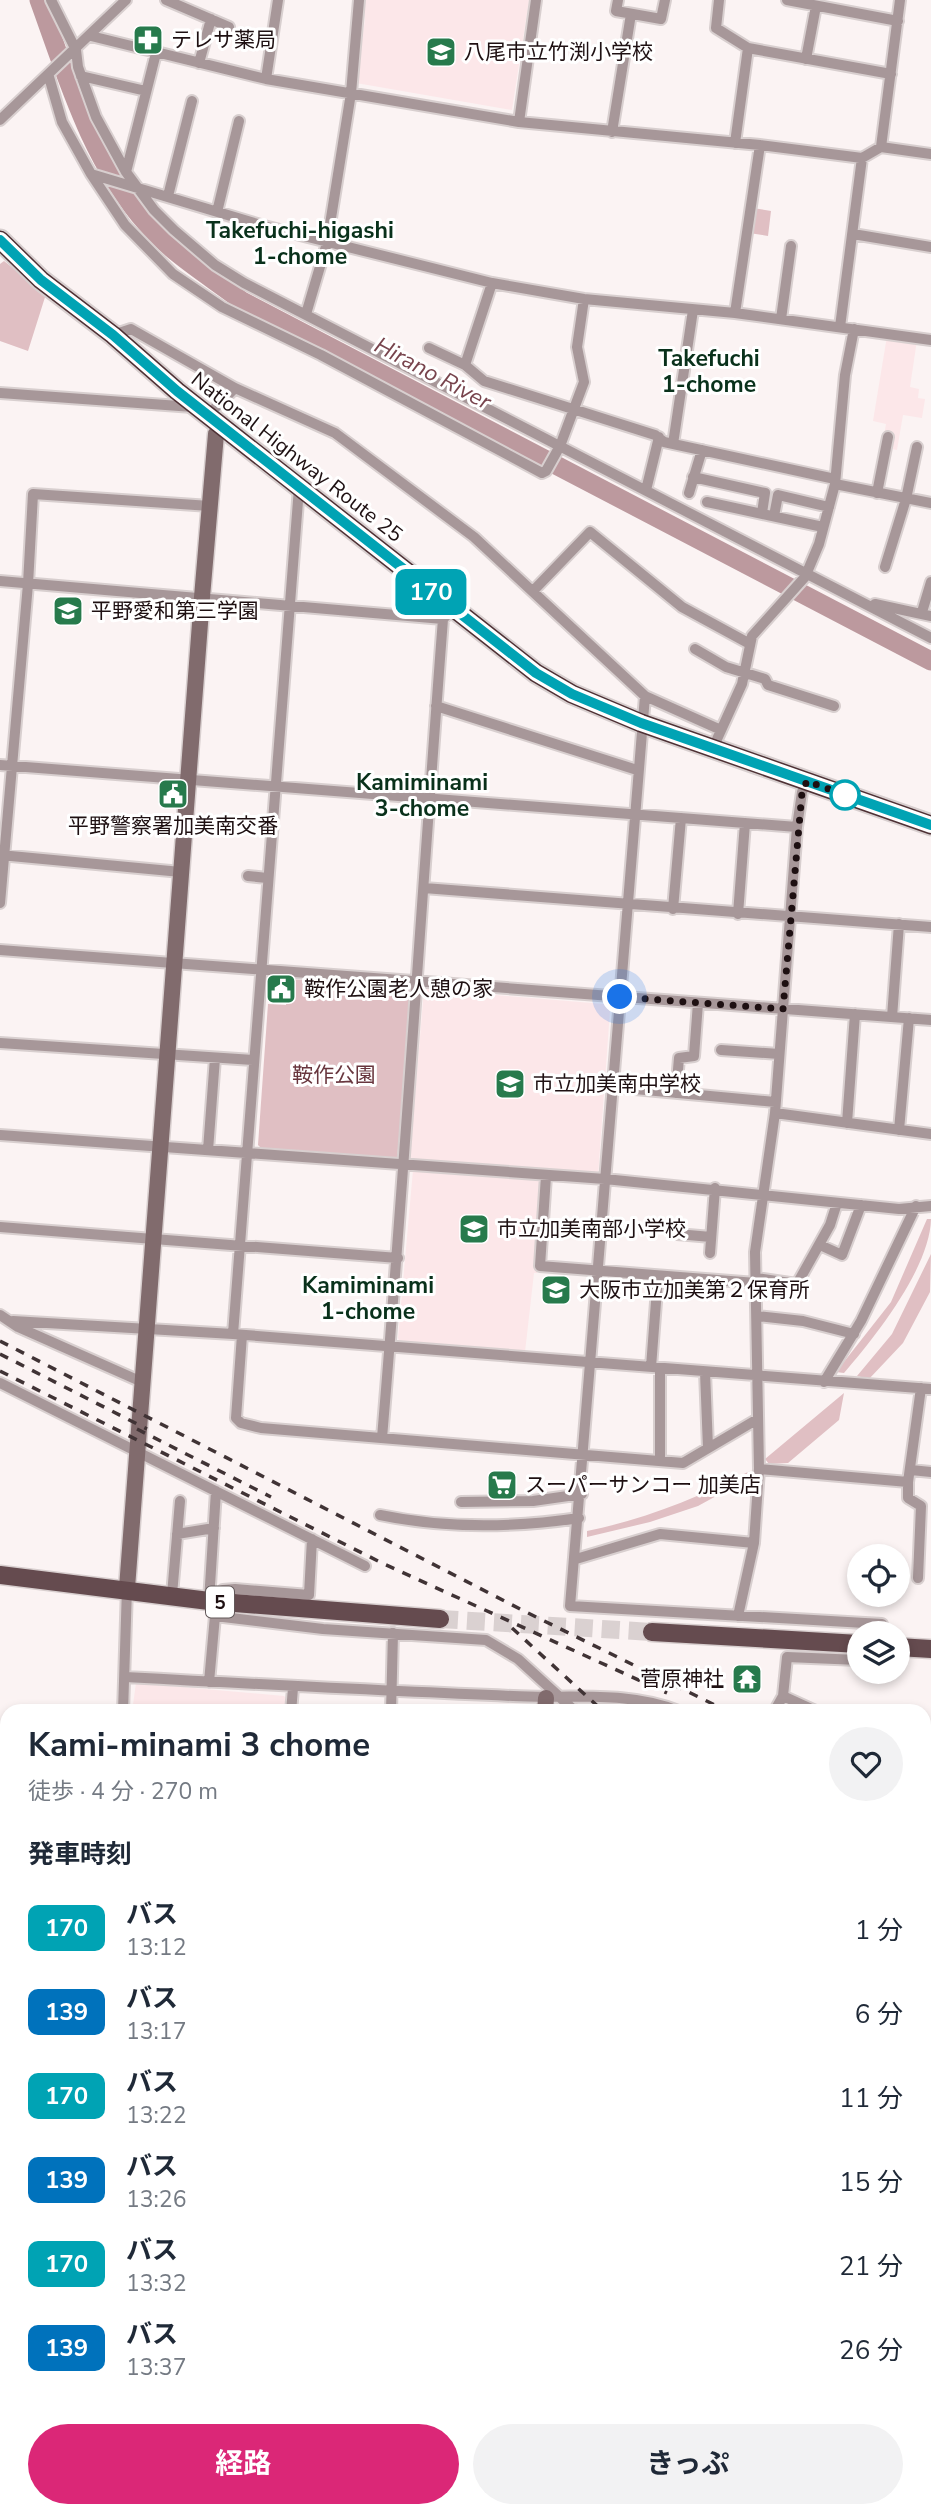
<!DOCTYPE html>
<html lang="ja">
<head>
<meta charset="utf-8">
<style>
  :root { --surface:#fff; --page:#f2f2f3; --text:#1f2937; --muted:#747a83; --accent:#db2777 }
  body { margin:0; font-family:"Nunito Sans","Noto Sans JP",sans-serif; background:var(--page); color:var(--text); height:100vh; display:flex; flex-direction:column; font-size:26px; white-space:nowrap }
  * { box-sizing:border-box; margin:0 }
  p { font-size:23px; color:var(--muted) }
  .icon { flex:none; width:38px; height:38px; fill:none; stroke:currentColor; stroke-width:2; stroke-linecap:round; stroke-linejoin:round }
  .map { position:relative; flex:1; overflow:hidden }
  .sheet { position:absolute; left:0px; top:1704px; width:931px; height:814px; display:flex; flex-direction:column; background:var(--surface); border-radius:21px 21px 0 0; box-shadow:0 4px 10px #0003 }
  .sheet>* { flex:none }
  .badge { padding:0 14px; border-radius:10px; font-size:24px; line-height:46px }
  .fabs { position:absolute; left:847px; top:1544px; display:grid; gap:14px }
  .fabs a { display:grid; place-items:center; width:63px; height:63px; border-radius:50%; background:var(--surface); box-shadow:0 4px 10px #0003; font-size:35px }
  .you { position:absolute; width:35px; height:35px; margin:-18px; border:5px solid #fff; border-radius:50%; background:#1a73e8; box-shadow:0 0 0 10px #1a73e833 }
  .map>.badge { position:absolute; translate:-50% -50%; box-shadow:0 0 0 4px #fff }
  h2 { padding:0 28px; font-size:26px; line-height:63px }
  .round { display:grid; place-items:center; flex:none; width:74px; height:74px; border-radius:37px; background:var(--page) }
  .overview { display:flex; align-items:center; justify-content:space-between; height:119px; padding:0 28px }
  h1 { font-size:33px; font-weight:700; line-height:52px }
  .button { display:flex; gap:14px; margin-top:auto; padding:14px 28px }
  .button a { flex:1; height:80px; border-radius:42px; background:var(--accent); color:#fff; font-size:28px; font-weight:700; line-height:80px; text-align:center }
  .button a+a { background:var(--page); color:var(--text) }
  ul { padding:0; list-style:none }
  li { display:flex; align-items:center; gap:21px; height:84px; padding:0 28px }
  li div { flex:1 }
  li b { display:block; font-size:26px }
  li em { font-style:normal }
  li .badge { min-width:77px; font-weight:700; text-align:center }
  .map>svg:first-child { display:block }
  .built { fill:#fce7e9 }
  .green { fill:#e0bfc3 }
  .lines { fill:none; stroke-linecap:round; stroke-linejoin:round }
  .river { stroke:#bc999e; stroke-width:19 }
  .primary-tunnel { stroke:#dad1d1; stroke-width:18; stroke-dasharray:18 9; stroke-linecap:butt }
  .street-casing { stroke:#d8cfcf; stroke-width:14 }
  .secondary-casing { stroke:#d8cfcf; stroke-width:19 }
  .primary-casing { stroke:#d8cfcf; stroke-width:21 }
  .highway-casing { stroke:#d8cfcf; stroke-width:23 }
  .street { stroke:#a79799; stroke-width:10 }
  .secondary { stroke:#816b6d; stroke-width:16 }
  .primary { stroke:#654b4f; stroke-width:18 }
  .highway { stroke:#4e3135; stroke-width:19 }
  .rail { stroke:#403335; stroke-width:3.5; stroke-dasharray:9 9; stroke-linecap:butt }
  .line-casing { stroke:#fff; stroke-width:16 }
  .line { stroke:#00a3b4; stroke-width:10 }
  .walk { stroke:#1e1012; stroke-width:7; stroke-dasharray:0 12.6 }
  .stop-dot { fill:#fff; stroke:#00a3b4; stroke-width:3.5 }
  .labels { text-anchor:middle; stroke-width:6; stroke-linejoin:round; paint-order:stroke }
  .shield { fill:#fff; stroke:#625859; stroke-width:2 }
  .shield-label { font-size:19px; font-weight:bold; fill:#1e1012 }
  .poi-label { font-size:21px; fill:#1e1012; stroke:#fff; text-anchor:start }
  .street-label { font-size:21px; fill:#1e1012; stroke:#fff }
  .park-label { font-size:21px; fill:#68363e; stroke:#fff }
  .neighbourhood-label { font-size:23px; font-weight:bold; fill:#09311b; stroke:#fff }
  .water-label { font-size:23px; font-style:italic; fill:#78444d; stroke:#fff }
</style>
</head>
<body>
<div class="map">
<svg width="931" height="2518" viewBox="0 0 931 2518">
  <rect width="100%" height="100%" fill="#fbf3f3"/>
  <path class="built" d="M364,0H529L512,110L356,83L365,20Z
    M887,336L917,340L910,387L919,389L918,398L925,399L922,418L903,415L897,450L882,447L886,424L873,421Z
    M424,989L604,1004L610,1011L598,1176L415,1162L410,1157Z
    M413,1170L541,1181L544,1185L537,1273H534L525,1352L400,1342L398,1338Z
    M136,1683L284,1696L288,1700L287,1711L132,1712Z"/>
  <path class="green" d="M753,208L771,211L768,236L749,233Z
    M4,261L46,294L28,351L0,341V264Z
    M288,979L408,987L412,994L397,1159L262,1149L258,1145L268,1004L286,1005Z
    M927,1219H931C930,1268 875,1337 844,1373L836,1372L891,1302Z
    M931,1254L930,1292L903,1343L869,1379L857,1376L892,1334Z
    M844,1393L839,1420L788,1463L769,1464L765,1459Z
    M750,1471L751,1477L698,1506L650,1522L587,1537V1531C646,1519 697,1498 750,1471Z"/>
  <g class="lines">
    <path class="river" d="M39,0C67,77 91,161 147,224C172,254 211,277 242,301L931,661"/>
    <path class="primary-tunnel" d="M440,1619L652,1632"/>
    <g class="street-casing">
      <path id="street" d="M51,0L76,50L78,67L96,117L126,172L154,210L174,230L215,265L244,283L931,638
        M166,0L229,27
        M618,0L616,11L661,19L665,0
        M719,0L716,28L748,48L891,74
        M787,0L898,21
        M91,36L266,79L519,122L760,145L862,158L881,147L931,154
        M806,59L816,6
        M199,63L211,19
        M81,76L146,91
        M49,77L62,122L91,174L125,225L173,274L222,307L321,355L542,473L546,471L560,446L584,382L577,347L584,299
        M266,79L278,0
        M0,120L126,0
        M519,122L536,0
        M612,132L631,14
        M735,143L748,48
        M881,147L900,0
        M126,172L156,53
        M91,174L264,226L492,283L584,299L735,313L931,340
        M168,196L192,101
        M217,212L239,121
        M853,234L931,247
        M735,313L760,145
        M306,314L327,243L351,93L359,0
        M781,319L791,246
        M840,327L862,158
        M113,335L131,329L235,388L335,433L474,537L645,696L721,730
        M429,348L465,365L484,381L655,435L664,442L835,479
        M465,365L492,283
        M0,393L193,407
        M208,415L235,388
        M673,444L693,310
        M693,477L765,493L762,513
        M835,484L931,503
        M646,490L659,437
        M689,493L702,450
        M877,493L888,437
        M707,502L823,527
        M774,516L778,495L829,507
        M885,567L906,499L917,447
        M0,581L443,619
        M533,591L590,532L682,607L750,644
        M875,604L931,616
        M922,612L931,582
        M695,649L726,667L765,679L768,685L834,706
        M645,696L570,1606L882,1624V1633
        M436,706L637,770
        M713,748L742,684L752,636L805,577L819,544L835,484L845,375L854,329
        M0,765L797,827
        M0,855L181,872
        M248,876L267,878
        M424,888L931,927
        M0,903L28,584L33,494L210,506
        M673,909L681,818
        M738,914L745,823
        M0,950L931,1020
        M892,1017L899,924
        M0,1043L253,1060
        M721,1050L779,1054
        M613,1087L775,1102
        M676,1093L679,1058L694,1056L698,1003
        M775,1113L931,1134
        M847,1123L855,1014
        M899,1130L909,1018
        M0,1135L605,1179L899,1209L931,1206
        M208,1150L215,1058
        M546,1176L540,1266L756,1283
        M0,1227L398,1258
        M677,1234L711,1237
        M820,1245L842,1255L861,1205
        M710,1253L715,1188
        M756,1278L797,1284L830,1225L837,1203
        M0,1315L18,1327L142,1382
        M758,1316L803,1321L854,1334
        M13,1321L233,1334L931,1389
        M233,1334L299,488
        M242,1335L236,1418L241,1423L261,1428L683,1463L756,1420
        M651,1367L658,1276
        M660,1368V1461
        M705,1372L708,1448
        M824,1382L861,1321L916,1206
        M0,1383L365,1566
        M382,1438C405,1165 422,892 443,619L453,609
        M759,1469L908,1482
        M911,1470L931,1472
        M461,1502L533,1501L582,1494
        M380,1515C447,1529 512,1528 579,1518
        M177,1534L214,1528
        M576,1559L660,1534L754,1543
        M918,1578L921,1506L908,1498V1482L921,1388
        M172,1595L180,1501
        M222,1602L223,1590L235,1589L309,1595L312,1539
        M215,1616L323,1629L486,1640L518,1659L576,1712
        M738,1616L754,1543L759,1469L755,1252L775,1113L797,827L802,792L807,781
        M125,1677C254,1684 383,1691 513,1696C567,1699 630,1690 681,1712
        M209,1682L215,1616L209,1601L216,1491
        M783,1696L818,1712
        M123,1712L127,1588
        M291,1712L293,1688
        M391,1712L393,1633
        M774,1712L783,1696L787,1657L859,1660
        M0,1756L7,1757
        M924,1757L931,1758
        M0,1844H7
        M924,1902L931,1903
        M0,1937L7,1938
        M924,1994H931
        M924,2086H931
        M924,2119L931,2130
        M0,2120H7
        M924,2161L931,2170
        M924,2177L931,2178
        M0,2212H1
        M0,2398H7
        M924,2454H931
        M0,2489H7
        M385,2511L480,2518
        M74,2518V2511
        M340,2518L341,2511
        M641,2518L642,2511"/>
    </g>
    <g class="secondary-casing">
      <path id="secondary" d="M127,1588L202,597L216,434L223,427
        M545,1712L546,1698
        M0,2301L7,2302
        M924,2356L931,2357
        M494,2518L495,2511"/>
    </g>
    <g class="primary-casing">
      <path id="primary" d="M0,1575L209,1601L440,1619
        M652,1632L859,1644
        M898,1647L931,1649"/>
    </g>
    <g class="highway-casing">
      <path id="highway" d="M0,240L41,280L113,335L177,391L536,673L572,694L641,723L931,825"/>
    </g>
    <use href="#street" class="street"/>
    <use href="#secondary" class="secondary"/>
    <use href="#primary" class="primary"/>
    <use href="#highway" class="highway"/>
    <path class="rail" d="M0,1341L524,1611L729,1712
      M0,1354L147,1429
      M0,1371L384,1564L667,1693
      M137,1429L271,1497
      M512,1628L604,1712
      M924,1797L931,1800
      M924,2144L931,2156"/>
  </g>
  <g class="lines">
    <g class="line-casing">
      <path id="line" d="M0,240L41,280L113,335L177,391L536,673L572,694L641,723L931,825"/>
    </g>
    <use href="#line" class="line"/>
    <path class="walk" d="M620,997L783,1009L802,792L807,781L845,795"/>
  </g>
  <defs>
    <g id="pharmacy-square" transform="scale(1.575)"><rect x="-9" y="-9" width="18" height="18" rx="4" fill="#277a4c" stroke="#fff"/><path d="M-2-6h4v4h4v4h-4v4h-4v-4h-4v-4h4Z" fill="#fff"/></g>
    <g id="school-square" transform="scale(1.575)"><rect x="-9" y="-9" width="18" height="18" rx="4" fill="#277a4c" stroke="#fff"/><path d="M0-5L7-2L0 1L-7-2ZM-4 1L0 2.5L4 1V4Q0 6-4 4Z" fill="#fff"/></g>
    <g id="civic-square" transform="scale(1.575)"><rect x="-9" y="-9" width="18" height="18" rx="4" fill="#277a4c" stroke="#fff"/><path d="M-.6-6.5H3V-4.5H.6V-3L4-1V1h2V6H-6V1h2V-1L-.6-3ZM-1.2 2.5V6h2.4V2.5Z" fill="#fff"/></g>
    <g id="supermarket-square" transform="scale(1.575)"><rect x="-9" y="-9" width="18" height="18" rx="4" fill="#277a4c" stroke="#fff"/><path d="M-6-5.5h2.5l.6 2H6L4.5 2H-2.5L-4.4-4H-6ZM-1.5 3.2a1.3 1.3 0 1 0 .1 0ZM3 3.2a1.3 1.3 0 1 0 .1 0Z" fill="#fff"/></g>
    <g id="temple-square" transform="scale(1.575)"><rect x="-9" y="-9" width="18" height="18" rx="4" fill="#277a4c" stroke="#fff"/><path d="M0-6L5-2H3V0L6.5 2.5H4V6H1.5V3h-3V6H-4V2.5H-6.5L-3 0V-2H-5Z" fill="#fff"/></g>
  </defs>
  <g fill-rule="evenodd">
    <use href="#pharmacy-square" x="148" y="40"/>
    <use href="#school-square" x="441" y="52"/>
    <use href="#school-square" x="68" y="611"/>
    <use href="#civic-square" x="173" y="794"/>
    <use href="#civic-square" x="281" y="989"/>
    <use href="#school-square" x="510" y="1084"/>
    <use href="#school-square" x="474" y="1229"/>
    <use href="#school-square" x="556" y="1290"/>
    <use href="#supermarket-square" x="502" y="1485"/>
    <use href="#temple-square" x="747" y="1679"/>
  </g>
  <circle class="stop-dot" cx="845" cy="795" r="14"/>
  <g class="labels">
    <rect class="shield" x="206" y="1586.5" width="28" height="31" rx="5"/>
    <g class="shield-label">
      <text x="220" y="1609">5</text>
    </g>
    <g class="poi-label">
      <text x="171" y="47">テレサ薬局</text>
      <text x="464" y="59">八尾市立竹渕小学校</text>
      <text x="91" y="618">平野愛和第三学園</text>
      <text x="173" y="833" text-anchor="middle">平野警察署加美南交番</text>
      <text x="304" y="996">鞍作公園老人憩の家</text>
      <text x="533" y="1091">市立加美南中学校</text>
      <text x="497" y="1236">市立加美南部小学校</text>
      <text x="579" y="1297">大阪市立加美第２保育所</text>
      <text x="525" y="1492">スーパーサンコー 加美店</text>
      <text x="724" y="1686" text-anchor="end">菅原神社</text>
    </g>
    <g class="street-label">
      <text transform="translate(297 457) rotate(38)" y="7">National Highway Route 25</text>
    </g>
    <g class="park-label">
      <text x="334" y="1082">鞍作公園</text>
    </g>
    <g class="neighbourhood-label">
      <text x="300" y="238">Takefuchi-higashi<tspan x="300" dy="26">1-chome</tspan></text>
      <text x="709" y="366">Takefuchi<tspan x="709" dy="26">1-chome</tspan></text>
      <text x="422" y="790">Kamiminami<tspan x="422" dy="26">3-chome</tspan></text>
      <text x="368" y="1293">Kamiminami<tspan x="368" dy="26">1-chome</tspan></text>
    </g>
    <g class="water-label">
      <text transform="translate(433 373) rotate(28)" y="8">Hirano River</text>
    </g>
  </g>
</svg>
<div class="fabs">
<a><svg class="icon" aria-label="locate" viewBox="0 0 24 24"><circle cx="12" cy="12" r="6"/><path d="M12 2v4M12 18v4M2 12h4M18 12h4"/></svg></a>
<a><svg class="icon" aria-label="layers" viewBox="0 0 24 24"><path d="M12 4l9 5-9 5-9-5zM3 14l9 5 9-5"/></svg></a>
</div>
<div class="you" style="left:620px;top:997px"></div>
<b class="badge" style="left:431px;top:592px;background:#00a3b4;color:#fff">170</b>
<section class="sheet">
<div class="overview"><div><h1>Kami-minami 3 chome</h1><p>徒歩 · 4 分 · 270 m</p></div><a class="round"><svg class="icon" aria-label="heart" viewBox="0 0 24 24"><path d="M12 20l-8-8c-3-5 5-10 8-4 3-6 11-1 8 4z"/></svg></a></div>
<h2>発車時刻</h2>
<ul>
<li><span class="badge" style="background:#00a3b4;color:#fff">170</span><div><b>バス</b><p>13:12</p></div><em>1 分</em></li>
<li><span class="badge" style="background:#0072bc;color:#fff">139</span><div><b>バス</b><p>13:17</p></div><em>6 分</em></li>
<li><span class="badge" style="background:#00a3b4;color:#fff">170</span><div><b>バス</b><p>13:22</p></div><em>11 分</em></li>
<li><span class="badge" style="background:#0072bc;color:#fff">139</span><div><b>バス</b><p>13:26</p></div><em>15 分</em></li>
<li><span class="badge" style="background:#00a3b4;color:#fff">170</span><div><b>バス</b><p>13:32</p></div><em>21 分</em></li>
<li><span class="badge" style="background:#0072bc;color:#fff">139</span><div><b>バス</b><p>13:37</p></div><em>26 分</em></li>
</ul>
<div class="button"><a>経路</a><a>きっぷ</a></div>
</section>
</div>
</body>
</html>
